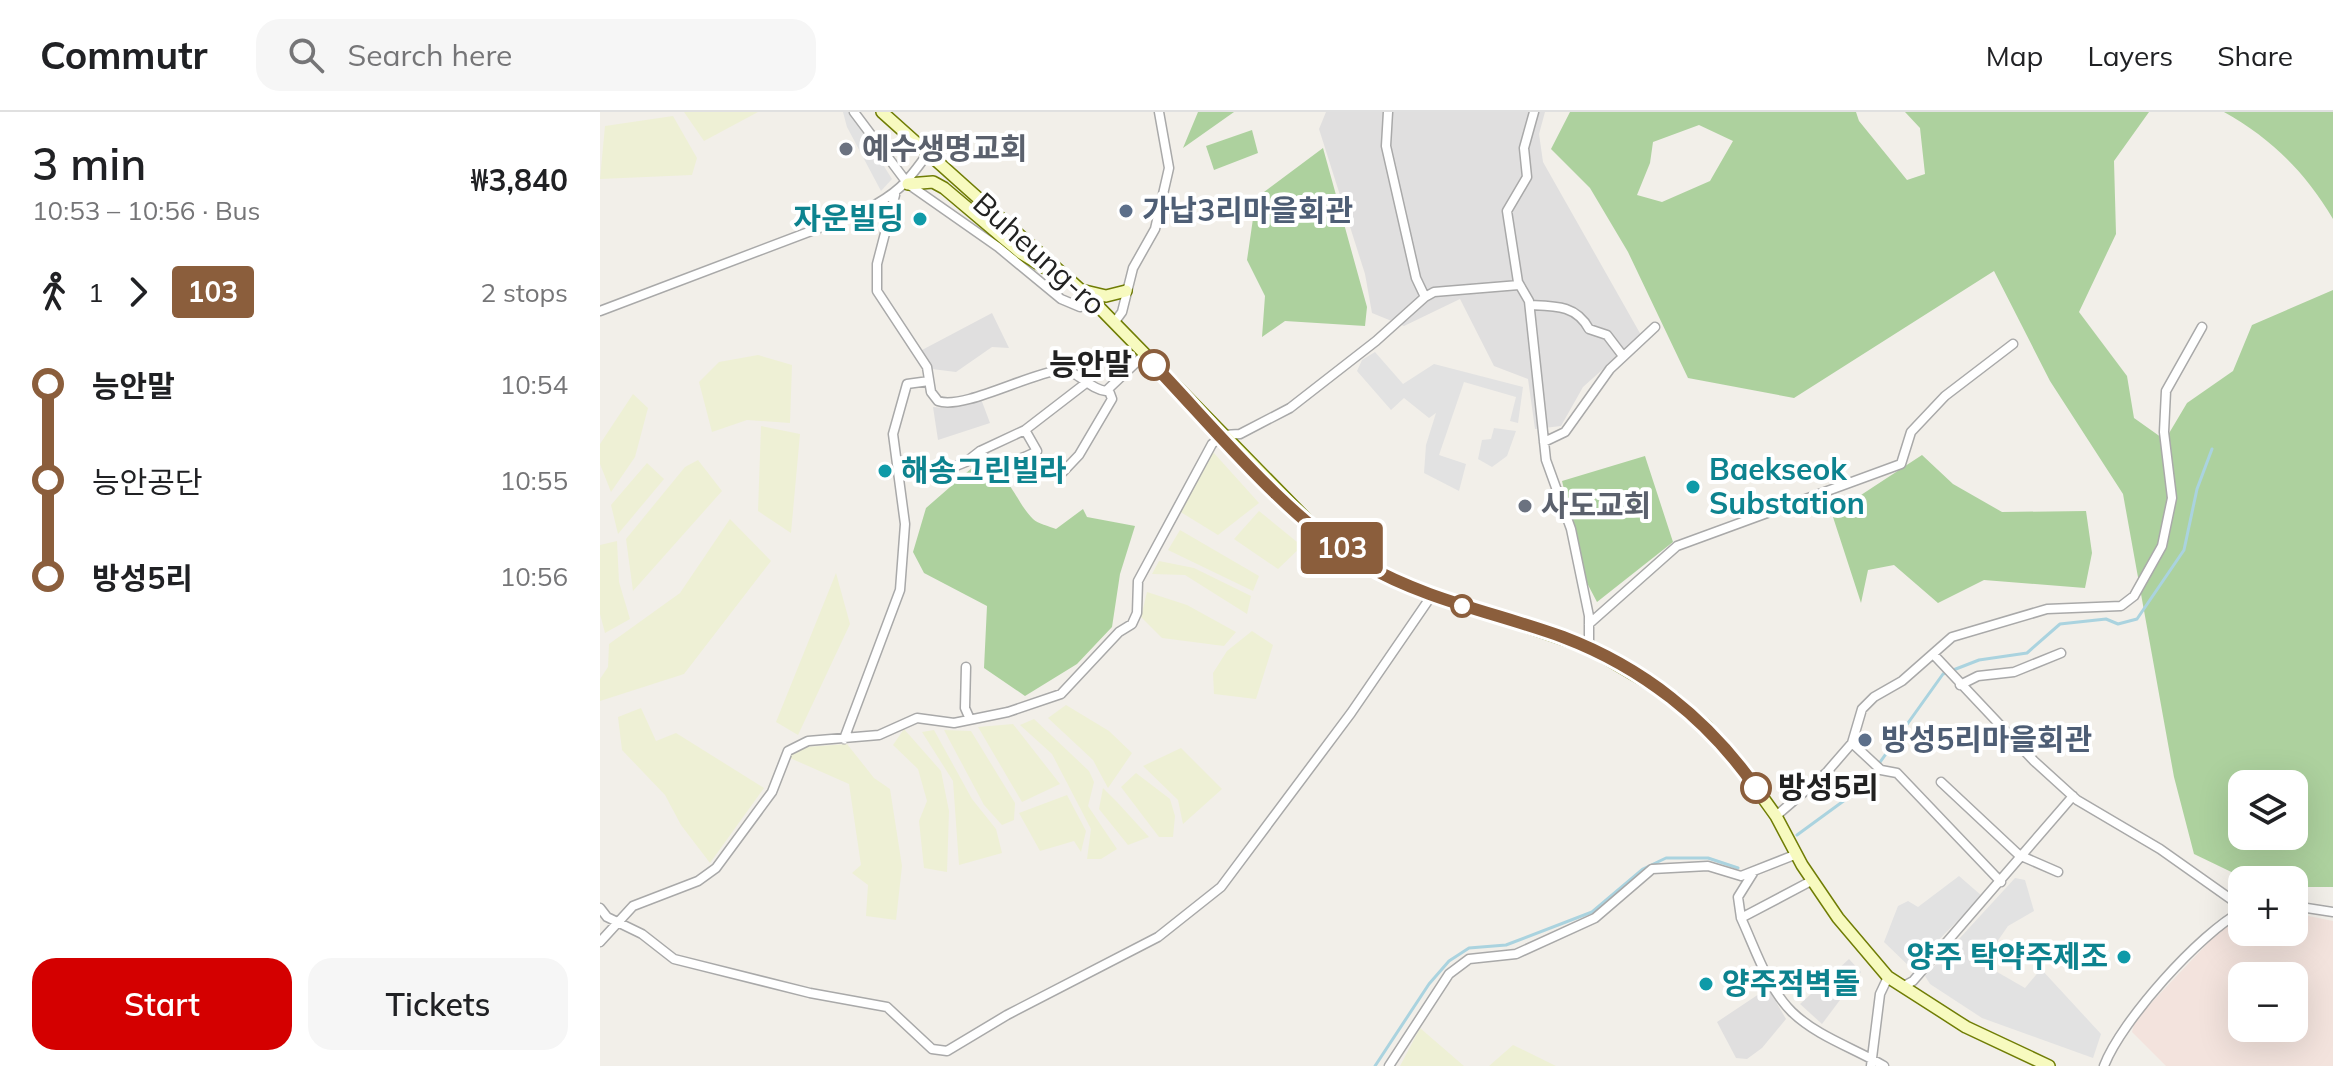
<!DOCTYPE html>
<html lang="en">
<head>
<meta charset="utf-8">
<style>
  :root { --surface:#fff; --page:#f6f6f6; --text:#202124; --muted:#757577; --line:#e0e0e0; --accent:#d40000 }
  body { margin:0; font-family:Mulish,"Noto Sans KR",sans-serif; background:var(--page); color:var(--text); height:100vh; display:flex; flex-direction:column; font-size:30px; white-space:nowrap }
  * { box-sizing:border-box; margin:0 }
  p { font-size:26px; color:var(--muted) }
  .icon { flex:none; width:44px; height:44px; fill:none; stroke:currentColor; stroke-width:2; stroke-linecap:round; stroke-linejoin:round }
  .map { position:relative; flex:1; overflow:hidden }
  .details { display:flex; flex-direction:column; background:var(--surface); width:600px }
  .details>* { flex:none }
  .badge { padding:0 16px; border-radius:6px; font-size:28px; line-height:52px }
  .buttons { position:absolute; left:1628px; top:658px; display:grid; gap:16px }
  .buttons a { display:grid; place-items:center; width:80px; height:80px; border-radius:16px; background:var(--surface); box-shadow:0 8px 32px #0002; font-size:40px }
  .map>.badge { position:absolute; translate:-50% -50%; box-shadow:0 0 0 4px #fff }
  .legs { display:flex; align-items:center; gap:12px; height:88px; padding:0 32px; font-size:26px }
  .legs p { margin-inline-start:auto }
  .summary { display:flex; align-items:center; justify-content:space-between; height:136px; padding:0 32px }
  h1 { font-size:44px; font-weight:600; line-height:60px }
  .action { display:flex; gap:16px; margin-top:auto; padding:16px 32px }
  .action a { flex:1; height:92px; border-radius:24px; background:var(--accent); color:#fff; font-size:32px; font-weight:600; line-height:92px; text-align:center }
  .action a+a { background:var(--page); color:var(--text) }
  ul { padding:0 32px; list-style:none }
  li { display:flex; align-items:center; gap:28px; height:96px; font-size:30px }
  li i { display:grid; place-items:center; width:12px; height:100%; margin:0 10px; background:currentColor }
  li i::after { content:''; width:20px; height:20px; margin:-10px; border:6px solid; border-radius:50%; background:var(--surface) }
  li p { margin-inline-start:auto }
  li:first-child i { background:linear-gradient(#0000 50%,currentColor 0) }
  li:last-child i { background:linear-gradient(currentColor 50%,#0000 0) }
  header { display:flex; align-items:center; gap:48px; box-sizing:border-box; height:112px; padding:0 40px; background:var(--surface); border-bottom:2px solid var(--line) }
  header strong { font-size:38px }
  nav { display:flex; gap:44px; margin-inline-start:auto; font-size:28px }
  .search { width:560px; height:72px; background:var(--page); display:flex; align-items:center; gap:20px; box-sizing:border-box; padding:0 28px; border-radius:24px; color:var(--muted); font-size:30px }
  main { display:flex; flex:1; min-height:0 }
  .map>svg:first-child { display:block }
  .residential { fill:#e0dfdf }
  .military { fill:#f3e3dd; fill-rule:evenodd }
  .farmland { fill:#eef0d5 }
  .forest { fill:#add19e; fill-rule:evenodd }
  .parking { fill:#e2e2e2 }
  .lines { fill:none; stroke-linecap:round; stroke-linejoin:round }
  .stream { stroke:#aad3df; stroke-width:3 }
  .street-casing { stroke:#a9a9a9; stroke-width:11 }
  .secondary-casing { stroke:#707d05; stroke-width:14 }
  .street { stroke:#fff; stroke-width:8 }
  .secondary { stroke:#f7fabf; stroke-width:11 }
  .line-1-casing { stroke:#fff; stroke-width:18 }
  .line-1 { stroke:#8b5e3c; stroke-width:12 }
  .worship-dot { fill:#6b7280; stroke:#fff; stroke-width:3 }
  .service-dot { fill:#5c6f8a; stroke:#fff; stroke-width:3 }
  .culture-dot { fill:#0f9aa8; stroke:#fff; stroke-width:3 }
  .stop-1-dot { fill:#fff; stroke:#8b5e3c; stroke-width:4 }
  .labels { text-anchor:middle; stroke-width:8; stroke-linejoin:round; paint-order:stroke }
  .worship-label { font-size:30px; font-weight:bold; fill:#5b616d; stroke:#fff; text-anchor:start }
  .service-label { font-size:30px; font-weight:bold; fill:#4e5e75; stroke:#fff; text-anchor:start }
  .culture-label { font-size:30px; font-weight:bold; fill:#0d838f; stroke:#fff; text-anchor:start }
  .street-label { font-size:30px; fill:#222; stroke:#fff }
  .stop-label { font-size:30px; font-weight:bold; fill:#222; stroke:#fff; text-anchor:end }
</style>
</head>
<body>
<header>
<strong>Commutr</strong>
<div class="search"><svg class="icon" aria-label="search" viewBox="0 0 24 24"><circle cx="10" cy="10" r="6"/><path d="M15 15l6 6"/></svg>Search here</div>
<nav><a>Map</a><a>Layers</a><a>Share</a></nav>
</header>
<main>
<section class="details">
<div class="summary"><div><h1>3 min</h1><p>10:53 – 10:56 · Bus</p></div><b>₩3,840</b></div>
<div class="legs"><svg class="icon" aria-label="walk" viewBox="0 0 24 24"><circle cx="13" cy="4" r="2"/><path d="M13 8l-2 6 4 7M11 14l-3 7M7 12l3-4h3l4 4"/></svg>1<svg class="icon" aria-label="forward" viewBox="0 0 24 24"><path d="M9 5l7 7-7 7"/></svg><b class="badge" style="background:#8b5e3c;color:#fff">103</b><p>2 stops</p></div>
<ul>
<li><i style="color:#8b5e3c"></i><b>능안말</b><p>10:54</p></li>
<li><i style="color:#8b5e3c"></i><span>능안공단</span><p>10:55</p></li>
<li><i style="color:#8b5e3c"></i><b>방성5리</b><p>10:56</p></li>
</ul>
<div class="action"><a>Start</a><a>Tickets</a></div>
</section>
<div class="map">
<svg width="1733" height="954" viewBox="0 0 1733 954">
  <rect width="100%" height="100%" fill="#f2efe9"/>
  <path class="residential" d="M726,0H945L939,22L943,50L1041,223L983,275L961,314L935,317L928,267L894,254L860,187L804,214L772,201L765,162L719,17Z
    M392,201L409,236L392,235L356,260L332,257L322,238Z
    M381,287L390,311L338,328L333,295L346,296Z
    M1249,847L1261,860L1222,912L1200,892Z
    M1168,876L1186,907L1162,936L1147,947L1136,946L1117,910Z"/>
  <path class="military" d="M1694,801L1733,809V954H1566L1532,920L1535,908L1622,816L1642,805V820H1694ZM1642,864H1694V916H1642Z"/>
  <path class="farmland" d="M84,0H158L104,29Z
    M73,4L97,46L92,63L0,67L5,14Z
    M158,243L192,253L190,311L147,308L112,320L99,270L119,250Z
    M33,282L48,296L35,345L11,380L0,352V332Z
    M161,314L200,322L191,421L158,399Z
    M613,340L659,391L618,423L579,399Z
    M98,348L122,379L33,479L26,427L85,355Z
    M47,351L64,367L18,422L11,393Z
    M659,399L702,434L678,457L634,427Z
    M130,407L171,449L84,562L0,589V567L8,555L9,532L80,481Z
    M580,418L659,464L653,479L568,438Z
    M17,429L19,470L30,507L5,521L0,502V433Z
    M559,449L594,456L651,484L647,502L585,463L552,462Z
    M236,461L250,512L198,623L176,610Z
    M547,480L587,493L636,520L624,534L562,526L541,505Z
    M652,519L673,533L656,587L614,582L613,561L627,539Z
    M466,593L509,619L532,641L508,676L493,648L448,606Z
    M41,596L56,629L76,621L164,676L110,751L81,713L65,683L22,638L18,605Z
    M434,607L489,659L494,670L488,694L517,737L501,747H487L491,717L452,642L420,613Z
    M413,612L460,672L422,690L378,615Z
    M304,617L341,659L349,699L347,760L324,756L319,709L327,689L318,657L293,633Z
    M334,618L372,687L396,717L402,741L359,753L353,669L322,620Z
    M344,618L371,619L415,691L414,708L402,713L384,693Z
    M247,632L274,666L290,677L302,754L296,808L266,804L268,773L252,761L261,753L249,672L190,646L192,636Z
    M581,636L622,677L583,712L578,688L543,654Z
    M536,661L570,687L575,704L573,725H559L521,675Z
    M503,676L517,690L549,725L528,733L499,697Z
    M467,683L486,719L481,740L474,729L440,739L419,701Z
    M820,916L864,954H800Z
    M913,933L956,954H889Z"/>
  <path class="forest" d="M598,0H634L583,36Z
    M970,0H1256L1259,9L1307,68L1325,62L1320,16L1305,0H1549L1514,49L1516,122L1479,200L1527,264L1534,306L1565,328L1587,291L1633,259L1652,213L1733,178V775H1694V768H1648L1594,742L1574,665L1523,382L1450,269L1394,159L1194,286L1088,266L1028,140L990,76L951,37ZM1099,13L1133,29L1110,69L1062,90L1037,83L1050,51L1053,30ZM1642,672H1694V724H1642Z
    M1624,0H1733V107C1705,60 1672,27 1624,0Z
    M652,18L658,41L614,58L606,34Z
    M723,36L767,195L765,214L685,209L662,225L665,184L647,148L656,86Z
    M1322,343L1353,372L1402,400L1486,399L1492,441L1485,476L1384,468L1338,491L1294,453L1268,458L1261,491L1232,402Z
    M1045,344L1073,430L997,490L987,471L962,369Z
    M373,355C415,361 410,383 433,407C438,412 449,414 456,417L483,397L487,405L535,414L520,462L512,515L477,552L425,584L384,556L387,494L324,461L313,440L326,396Z"/>
  <path class="parking" d="M243,0H250L292,67L281,79L247,15Z
    M775,240L803,272L834,252L923,275L918,311L910,309L916,285L864,270L839,343L866,352L859,379L824,361L826,333L836,301L829,306L804,286L791,298L757,259L762,248Z
    M894,316L916,319L907,344L892,355L878,347L882,328L891,327Z
    M1359,764L1382,784L1311,856L1284,830L1298,794L1308,789L1318,795Z
    M1415,766L1425,768L1434,799L1408,814L1390,840H1384L1385,853L1425,876L1441,857L1501,922L1493,946L1382,906L1330,872L1325,864Z"/>
  <g class="lines">
    <path class="stream" d="M1197,723L1249,685L1273,660L1343,562L1379,548L1427,541L1460,512L1506,507L1518,512L1537,507L1584,438L1597,377L1612,337
      M775,954L829,872L849,849L869,836L906,833L992,800L1043,757L1066,746H1108L1138,756"/>
    <g class="street-casing">
      <path id="street" d="M254,0L308,72L398,135L461,187L480,195L493,189
        M788,0L786,34L816,166L825,185
        M934,0L924,36L927,65L907,99L918,170L929,189L946,348L971,417L989,504V536
        M295,83L277,152V179L327,255L331,280L338,289C363,298 428,262 460,258C479,258 488,277 506,279L544,243
        M930,193C955,194 976,193 989,217L1007,223L1023,244
        M0,199L264,99C298,81 306,72 328,41
        M514,211L522,200L533,156L555,117L569,56L559,0
        M944,330L965,320L1010,257L1055,215
        M380,339L387,348C407,352 418,349 437,339L425,318
        M298,352L351,356L366,350L380,339L425,318L486,271
        M460,363L479,343L512,287L509,279
        M989,512L1077,434L1301,352L1311,320L1345,284L1413,232
        M1334,543L1434,649L1477,688L1560,737L1642,795
        M366,555L365,596L369,605
        M1360,573L1378,564L1414,560L1461,541
        M244,627L300,478L305,412L293,322L307,272L329,269
        M1252,631L1281,658L1297,661L1401,770
        M1341,670L1419,743L1458,760
        M1176,704L1226,661L1252,631L1262,597L1274,585L1302,569L1352,525L1447,497L1521,494L1534,484L1562,434L1572,386L1564,320L1566,279L1602,215
        M1213,768L1141,806C1155,836 1167,875 1192,900C1218,925 1254,936 1284,954
        M1694,794L1733,800
        M0,796L7,805L42,822L74,847L210,881L287,895L332,937L347,939L407,903L558,825L621,775L751,601L832,483
        M1141,806L1138,785L1153,761
        M0,830L33,794L98,769L116,756L172,680L188,639L208,629L279,623L317,606L354,611L408,600L461,582L519,520L532,512L537,501L538,469L612,332L623,323L640,322L690,296L776,229L825,185L834,180L919,173
        M1302,875L1313,869L1473,684
        M789,954L849,862L869,847L916,842L995,806L1052,757L1108,754L1141,764L1197,742
        M1271,954L1280,882L1288,865
        M1504,954C1521,909 1600,821 1642,799"/>
    </g>
    <g class="secondary-casing">
      <path id="secondary" d="M282,0L493,189L709,410L763,451L801,471L989,536L1074,586L1107,615L1143,658L1176,704L1202,753L1238,806L1288,865L1366,915L1449,954
        M308,72L333,70L344,76L421,141L452,160
        M485,179L506,184L526,179"/>
    </g>
    <use href="#street" class="street"/>
    <use href="#secondary" class="secondary"/>
  </g>
  <g class="lines">
    <g class="line-1-casing">
      <path id="line-1" d="M554,253C615,317 688,407 764,452C826,488 897,501 963,525C1042,555 1108,607 1156,676"/>
    </g>
    <use href="#line-1" class="line-1"/>
  </g>
  <g class="worship-dot">
    <circle cx="246" cy="37" r="8"/>
    <circle cx="925" cy="394" r="8"/>
  </g>
  <g class="service-dot">
    <circle cx="526" cy="99" r="8"/>
    <circle cx="1265" cy="628" r="8"/>
  </g>
  <g class="culture-dot">
    <circle cx="320" cy="107" r="8"/>
    <circle cx="285" cy="359" r="8"/>
    <circle cx="1093" cy="375" r="8"/>
    <circle cx="1524" cy="845" r="8"/>
    <circle cx="1106" cy="872" r="8"/>
  </g>
  <g class="stop-1-dot">
    <circle cx="554" cy="253" r="14"/>
    <circle cx="862" cy="494" r="10"/>
    <circle cx="1156" cy="676" r="14"/>
  </g>
  <g class="labels">
    <g class="worship-label">
      <text x="262" y="47">예수생명교회</text>
      <text x="941" y="404">사도교회</text>
    </g>
    <g class="service-label">
      <text x="542" y="109">가납3리마을회관</text>
      <text x="1281" y="638">방성5리마을회관</text>
    </g>
    <g class="culture-label">
      <text x="304" y="117" text-anchor="end">자운빌딩</text>
      <text x="1109" y="368">Baekseok<tspan x="1109" dy="34">Substation</tspan></text>
      <text x="301" y="369">해송그린빌라</text>
      <text x="1508" y="855" text-anchor="end">양주 탁약주제조</text>
      <text x="1122" y="882">양주적벽돌</text>
    </g>
    <g class="street-label">
      <text transform="translate(439 142) rotate(42)" y="10">Buheung-ro</text>
    </g>
    <g class="stop-label">
      <text x="532" y="263">능안말</text>
      <text x="1178" y="686" text-anchor="start">방성5리</text>
    </g>
  </g>
</svg>
<div class="buttons">
<a><svg class="icon" aria-label="layers" viewBox="0 0 24 24"><path d="M12 4l9 5-9 5-9-5zM3 14l9 5 9-5"/></svg></a>
<a>+</a>
<a>−</a>
</div>
<b class="badge" style="left:742px;top:436px;background:#8b5e3c;color:#fff">103</b>
</div>
</main>
</body>
</html>
